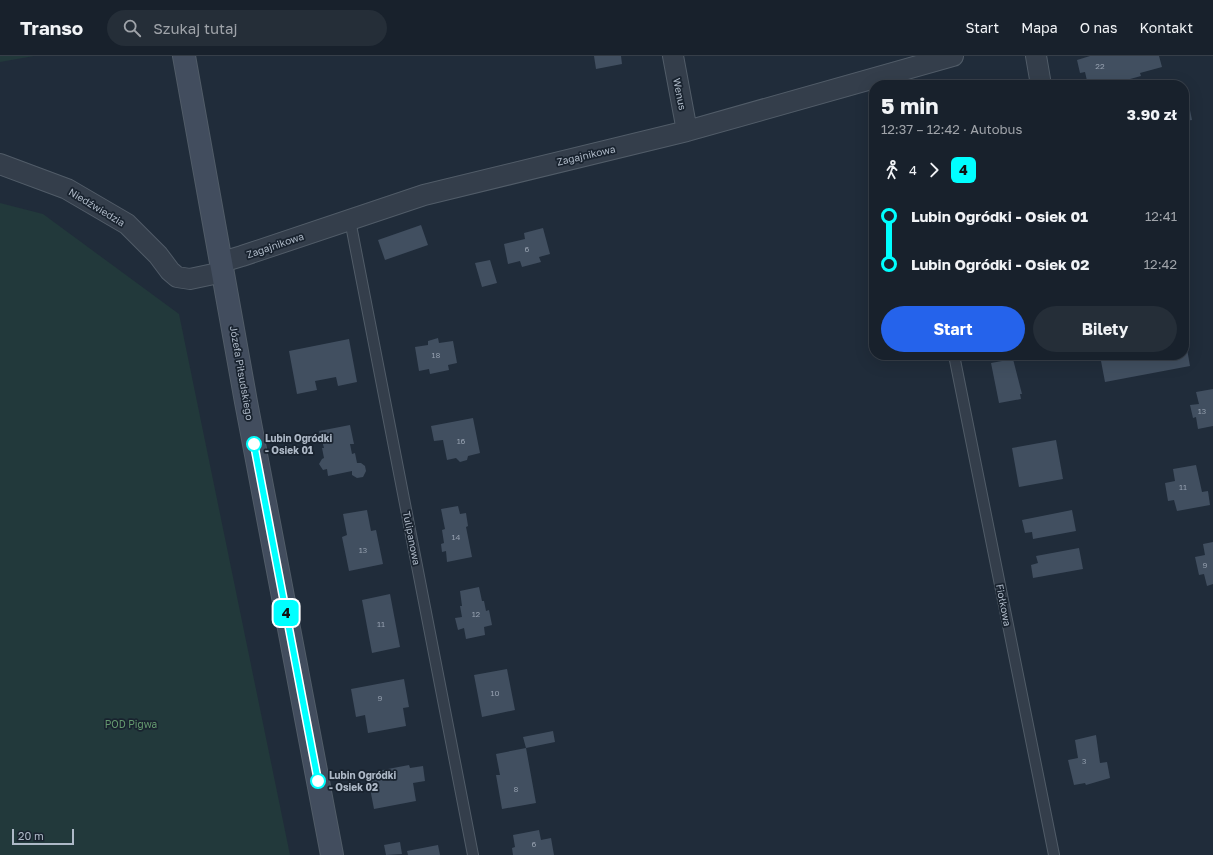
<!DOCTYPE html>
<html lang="pl">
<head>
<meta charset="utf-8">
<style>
  :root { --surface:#18212c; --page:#252e38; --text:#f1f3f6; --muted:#9fa3a9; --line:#363e48; --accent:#2563eb }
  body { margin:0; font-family:"Golos Text",sans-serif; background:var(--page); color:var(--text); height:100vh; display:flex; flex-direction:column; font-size:15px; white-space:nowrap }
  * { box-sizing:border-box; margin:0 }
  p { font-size:13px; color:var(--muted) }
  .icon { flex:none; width:22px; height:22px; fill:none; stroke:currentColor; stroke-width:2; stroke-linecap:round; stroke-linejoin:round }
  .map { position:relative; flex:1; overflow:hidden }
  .sheet { position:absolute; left:869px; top:24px; width:320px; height:280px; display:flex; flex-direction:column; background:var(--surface); border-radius:16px; box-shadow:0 4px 16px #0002,0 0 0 1px var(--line) }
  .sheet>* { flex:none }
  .badge { padding:0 8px; border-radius:6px; font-size:14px; line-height:26px }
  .scale { position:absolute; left:12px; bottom:10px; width:62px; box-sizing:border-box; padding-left:4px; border:2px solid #aeb9c7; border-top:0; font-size:11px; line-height:14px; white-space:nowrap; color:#aeb9c7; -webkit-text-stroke:3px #19232f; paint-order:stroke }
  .map>.badge { position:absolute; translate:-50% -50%; box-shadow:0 0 0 2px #fff }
  .legs { display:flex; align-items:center; gap:6px; height:44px; padding:0 12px; font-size:13px }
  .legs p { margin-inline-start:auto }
  .head { display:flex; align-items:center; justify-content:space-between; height:68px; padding:0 12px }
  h1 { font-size:22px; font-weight:700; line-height:30px }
  .action { display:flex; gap:8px; margin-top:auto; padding:8px 12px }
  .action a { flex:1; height:46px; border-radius:24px; background:var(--accent); color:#fff; font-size:16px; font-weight:700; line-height:46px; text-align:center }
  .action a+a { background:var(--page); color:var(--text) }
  ul { padding:0 12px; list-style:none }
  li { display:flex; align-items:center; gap:14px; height:48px; font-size:15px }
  li i { display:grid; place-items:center; width:6px; height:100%; margin:0 5px; background:currentColor }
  li i::after { content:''; width:10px; height:10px; margin:-5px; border:3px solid; border-radius:50%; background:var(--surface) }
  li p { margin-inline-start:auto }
  li:first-child i { background:linear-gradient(#0000 50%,currentColor 0) }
  li:last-child i { background:linear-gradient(currentColor 50%,#0000 0) }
  header { display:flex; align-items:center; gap:24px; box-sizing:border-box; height:56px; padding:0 20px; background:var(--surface); border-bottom:1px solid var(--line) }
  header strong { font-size:19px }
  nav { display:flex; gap:22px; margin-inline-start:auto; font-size:14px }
  .search { width:280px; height:36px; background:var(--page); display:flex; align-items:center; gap:10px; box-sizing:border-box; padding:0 14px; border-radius:22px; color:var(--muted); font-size:15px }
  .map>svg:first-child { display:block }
  .green { fill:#22393b }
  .building { fill:#414f60 }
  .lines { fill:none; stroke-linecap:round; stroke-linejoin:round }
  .lane-casing { stroke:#515c68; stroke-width:12 }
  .street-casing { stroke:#515c68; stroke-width:22 }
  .secondary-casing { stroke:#515c68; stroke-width:24 }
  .lane { stroke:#343e4b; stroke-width:10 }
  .street { stroke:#343e4b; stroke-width:20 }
  .secondary { stroke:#424d5e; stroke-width:22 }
  .line-1-casing { stroke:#fff; stroke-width:9 }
  .line-1 { stroke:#0ff; stroke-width:6 }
  .stop-1-dot { fill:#fff; stroke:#0ff; stroke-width:2 }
  .labels { text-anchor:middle; stroke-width:3.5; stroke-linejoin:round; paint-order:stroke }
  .number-label { font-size:8px; fill:#939ead }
  .street-label { font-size:10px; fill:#aeb9c7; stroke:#19232f }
  .stop-label { font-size:10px; font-weight:bold; fill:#aeb9c7; stroke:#19232f; text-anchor:start }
  .park-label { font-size:10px; fill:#64996f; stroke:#19232f }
</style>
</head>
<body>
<header>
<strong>Transo</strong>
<div class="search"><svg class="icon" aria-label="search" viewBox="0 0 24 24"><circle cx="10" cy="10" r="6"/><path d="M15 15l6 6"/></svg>Szukaj tutaj</div>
<nav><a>Start</a><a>Mapa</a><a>O nas</a><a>Kontakt</a></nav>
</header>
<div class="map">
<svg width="1213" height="799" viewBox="0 0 1213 799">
  <rect width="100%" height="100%" fill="#202c3a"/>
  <path class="green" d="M0,0H34L0,6Z
    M0,147L43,158L179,258L290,799H0Z"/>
  <path class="building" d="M594,0H621L622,8L596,13Z
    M1090,0H1159L1162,11L1140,17L1141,20L1112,28L1111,25L1098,29H1088L1085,16L1080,17L1077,4Z
    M1188,44L1192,64L1184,65V45Z
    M421,169L428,189L385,204L378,184Z
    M543,172L550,198L539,201L541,206L522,211L520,205L508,208L504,188L525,183L524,177Z
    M490,204L497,227L482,231L475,207Z
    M438,282L439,287L453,285L457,307L448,309L449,314L430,318L429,313L419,315L415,291L428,289V285Z
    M349,283L357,326L338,330L336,321L315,325L317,334L297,338L289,295Z
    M1184,287H1186L1190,310L1105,326L1101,305L1130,299H1184Z
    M1013,303L1022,338H1020L1021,343L999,347L991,307Z
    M1213,333V370L1198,373L1196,361L1193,362L1190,349L1199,348L1196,336Z
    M473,362L480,397L468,400L467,404L460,406L456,402L447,404L443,384L434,385L431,370Z
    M350,369L354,388H350L352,398L355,397L357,407H361L365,410L366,415L363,421L357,422L352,419V415L328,420L327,413L323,414L319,408L322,403L324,402L322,392H324L319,375Z
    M1056,384L1063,423L1019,431L1012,392Z
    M1196,409L1202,436L1208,435L1210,449L1177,455L1174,444L1168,445L1165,427L1175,425L1173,413Z
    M458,450L460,458L466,457L468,470L466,471L472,501L447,506L446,495L442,496L441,488L444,487L442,474L445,473L441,453Z
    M367,454L371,475L376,474L383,508L349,515L342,481L347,479L343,458Z
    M1072,454L1076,475L1033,483L1032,476L1025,477L1022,464Z
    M1213,486V528L1207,530L1204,518L1199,519L1195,501L1205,499L1203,488Z
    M1079,492L1083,513L1033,522L1031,509L1038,507L1036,500Z
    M479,531L482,545H484L486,555L489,554L492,569L484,571L485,579L466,583L464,572L458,574L455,562L462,561L460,550H462L460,535Z
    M390,538L400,591L372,597L362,544Z
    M507,613L515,654L482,661L474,619Z
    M404,623L409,651L403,652L406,670L368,677L365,659L356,661L351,633Z
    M553,675L555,686L526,692L523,681Z
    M1096,679L1100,707L1107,706L1110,722L1086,729L1085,727L1074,729L1068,704L1078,702L1075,684Z
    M526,692L536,747L502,753L496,719H500L496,698Z
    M409,709L410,712L423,710L425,725L413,727L416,745L374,753L367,717Z
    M539,774L541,784L551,782L554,799H513L512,792L515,791L513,779Z
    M400,786L402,798L386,799L384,789Z
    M438,789L440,799H408L407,795Z"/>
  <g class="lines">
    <g class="lane-casing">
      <path id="lane" d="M350,164L473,799
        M954,299L1054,799"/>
    </g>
    <g class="street-casing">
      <path id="street" d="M673,0L687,75
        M1036,0L1041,29
        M0,108L67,133L127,168L158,199L170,215L177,221L190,223L223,216
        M222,206L242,200L424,139L687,75L953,0"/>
    </g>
    <g class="secondary-casing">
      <path id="secondary" d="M184,0L246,346L332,799"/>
    </g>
    <use href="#lane" class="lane"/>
    <use href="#street" class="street"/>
    <use href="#secondary" class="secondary"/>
  </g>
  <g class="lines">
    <g class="line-1-casing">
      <path id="line-1" d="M254,388L318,725"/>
    </g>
    <use href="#line-1" class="line-1"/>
  </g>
  <g class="stop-1-dot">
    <circle cx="254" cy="388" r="7"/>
    <circle cx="318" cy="725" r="7"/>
  </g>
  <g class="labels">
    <g class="number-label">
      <text x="1100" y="13">22</text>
      <text x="527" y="196">6</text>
      <text x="436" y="302">18</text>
      <text x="1202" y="358">13</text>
      <text x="461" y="388">16</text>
      <text x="1183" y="434">11</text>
      <text x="456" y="484">14</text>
      <text x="363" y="497">13</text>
      <text x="1205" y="512">9</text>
      <text x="476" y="561">12</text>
      <text x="381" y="571">11</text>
      <text x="495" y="640">10</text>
      <text x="380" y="645">9</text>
      <text x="1084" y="708">3</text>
      <text x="516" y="736">8</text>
      <text x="534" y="791">6</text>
    </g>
    <g class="street-label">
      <text transform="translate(680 38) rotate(79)" y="4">Wenus</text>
      <text transform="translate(586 99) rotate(-13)" y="4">Zagajnikowa</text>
      <text transform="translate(97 151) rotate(31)" y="4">Niedźwiedzia</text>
      <text transform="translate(275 189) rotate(-19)" y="4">Zagajnikowa</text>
      <text transform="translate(242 317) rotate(80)" y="4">Józefa Piłsudskiego</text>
      <text transform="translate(412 482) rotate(79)" y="4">Tulipanowa</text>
      <text transform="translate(1004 549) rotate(79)" y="4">Fiołkowa</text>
    </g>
    <g class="stop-label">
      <text x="265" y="386">Lubin Ogródki<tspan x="265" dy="12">- Osiek 01</tspan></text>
      <text x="329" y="723">Lubin Ogródki<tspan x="329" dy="12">- Osiek 02</tspan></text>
    </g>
    <g class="park-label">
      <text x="131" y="672">POD Pigwa</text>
    </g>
  </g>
</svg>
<div class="scale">20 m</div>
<b class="badge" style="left:286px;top:557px;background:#0ff;color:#111">4</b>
<section class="sheet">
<div class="head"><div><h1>5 min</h1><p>12:37 – 12:42 · Autobus</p></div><b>3.90 zł</b></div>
<div class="legs"><svg class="icon" aria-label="walk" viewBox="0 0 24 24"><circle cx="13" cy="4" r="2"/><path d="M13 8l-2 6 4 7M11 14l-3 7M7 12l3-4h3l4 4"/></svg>4<svg class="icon" aria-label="forward" viewBox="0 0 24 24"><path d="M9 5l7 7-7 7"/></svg><b class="badge" style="background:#0ff;color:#111">4</b></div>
<ul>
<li><i style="color:#0ff"></i><b>Lubin Ogródki - Osiek 01</b><p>12:41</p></li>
<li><i style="color:#0ff"></i><b>Lubin Ogródki - Osiek 02</b><p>12:42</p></li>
</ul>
<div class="action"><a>Start</a><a>Bilety</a></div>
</section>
</div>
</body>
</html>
